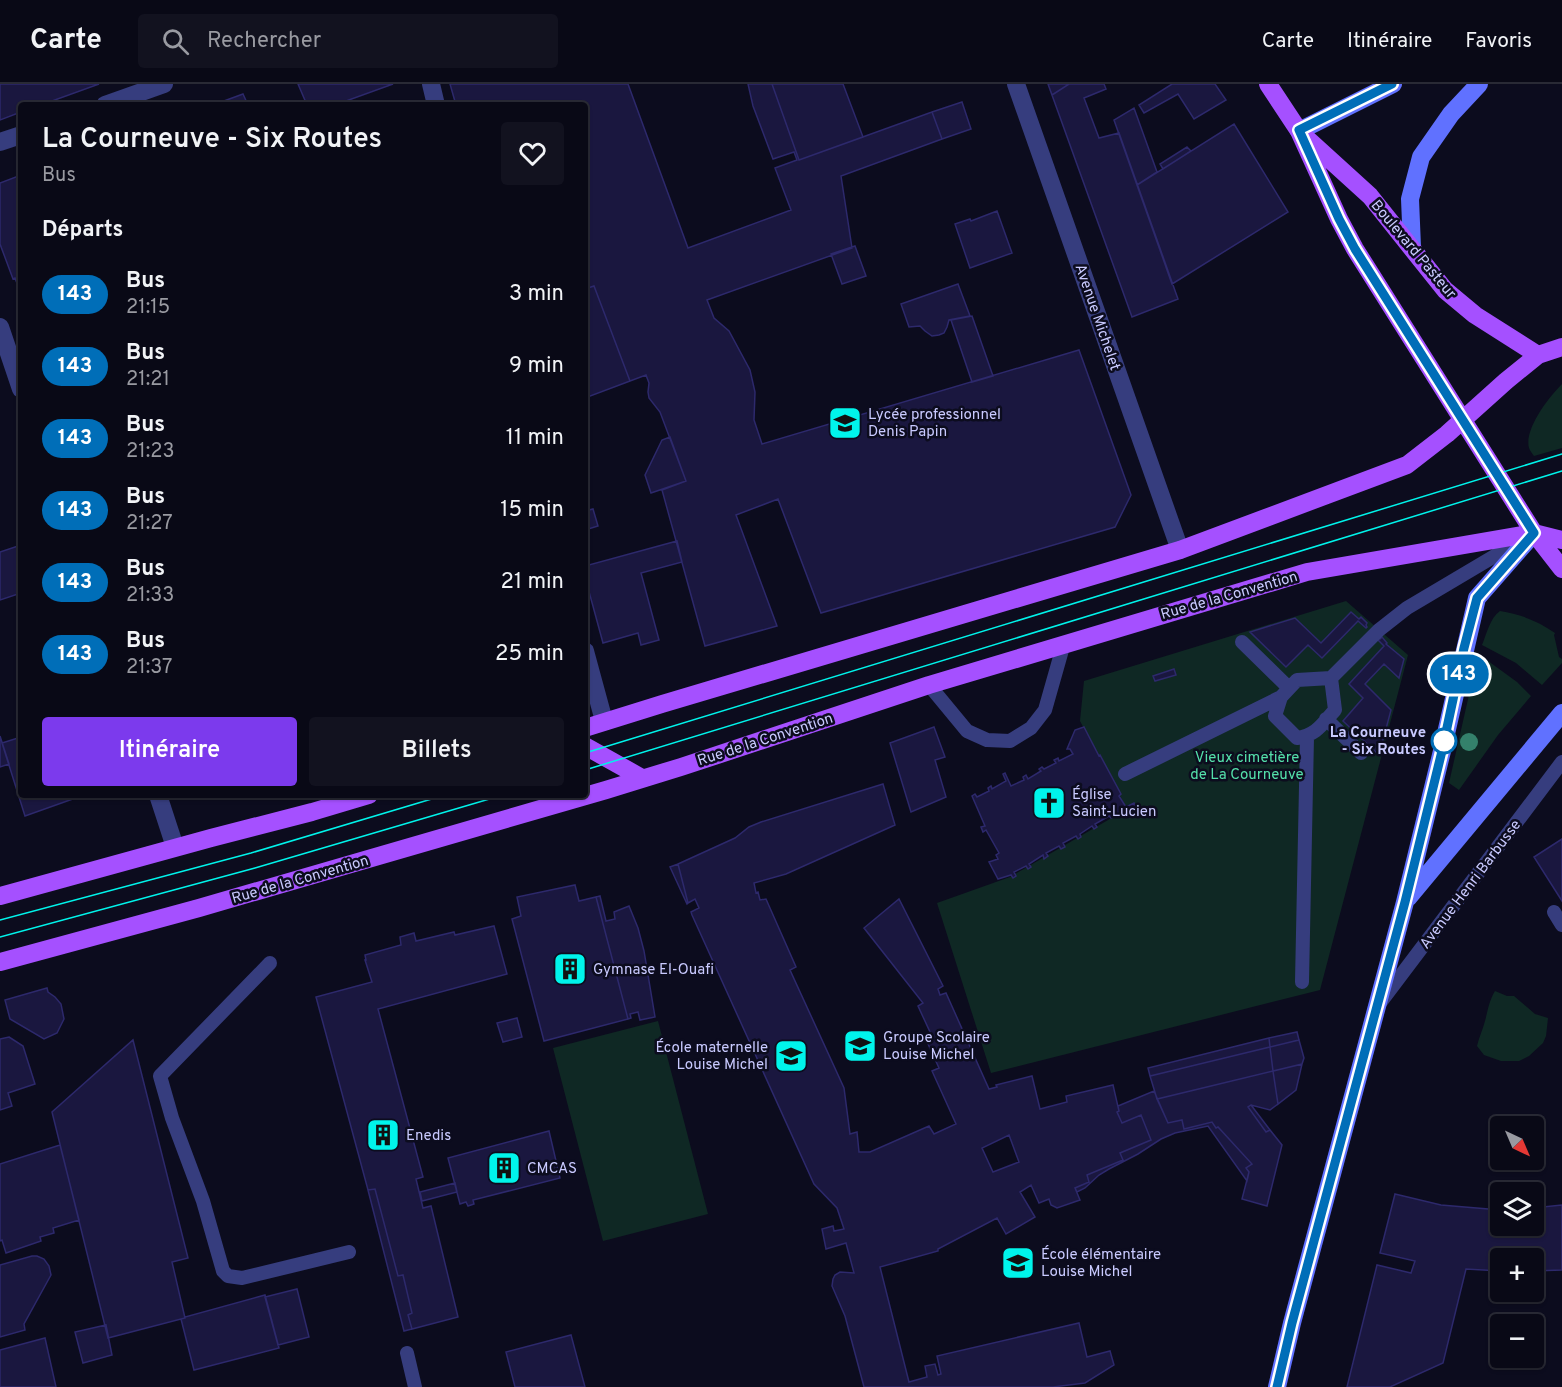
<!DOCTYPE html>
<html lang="fr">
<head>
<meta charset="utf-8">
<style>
  :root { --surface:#090916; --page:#12121f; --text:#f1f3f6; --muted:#999aa1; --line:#292a35; --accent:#7c3aed }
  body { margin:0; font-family:Overpass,sans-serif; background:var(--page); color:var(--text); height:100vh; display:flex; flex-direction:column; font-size:22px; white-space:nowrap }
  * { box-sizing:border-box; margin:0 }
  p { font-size:20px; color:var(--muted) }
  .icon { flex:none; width:33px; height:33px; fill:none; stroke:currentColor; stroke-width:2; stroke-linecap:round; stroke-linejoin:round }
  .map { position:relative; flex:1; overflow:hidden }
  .sheet { position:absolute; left:18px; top:18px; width:570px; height:696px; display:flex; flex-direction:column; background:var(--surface); border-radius:6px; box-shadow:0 2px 4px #0004,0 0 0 2px var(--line) }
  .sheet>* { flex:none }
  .badge { padding:0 12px; border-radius:20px; font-size:21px; line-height:39px }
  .needle { width:39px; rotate:136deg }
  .tools { position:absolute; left:1490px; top:1032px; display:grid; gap:12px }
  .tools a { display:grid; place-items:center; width:54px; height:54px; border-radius:6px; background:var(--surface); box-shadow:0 2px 4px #0004,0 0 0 2px var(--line); font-size:30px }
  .map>.badge { position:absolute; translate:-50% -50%; box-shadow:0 0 0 3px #fff }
  h2 { padding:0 24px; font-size:22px; line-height:54px }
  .round { display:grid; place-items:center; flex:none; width:63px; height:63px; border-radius:6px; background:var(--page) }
  .headline { display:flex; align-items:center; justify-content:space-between; height:102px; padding:0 24px }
  h1 { font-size:28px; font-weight:600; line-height:45px }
  .cta { display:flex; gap:12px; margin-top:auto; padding:12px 24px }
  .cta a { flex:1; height:69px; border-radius:6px; background:var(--accent); color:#fff; font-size:24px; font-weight:600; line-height:69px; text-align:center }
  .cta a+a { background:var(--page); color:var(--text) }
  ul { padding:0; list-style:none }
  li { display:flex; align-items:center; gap:18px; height:72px; padding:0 24px }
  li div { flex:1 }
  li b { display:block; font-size:22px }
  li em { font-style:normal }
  li .badge { min-width:66px; font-weight:700; text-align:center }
  header { display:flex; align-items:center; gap:36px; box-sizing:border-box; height:84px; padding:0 30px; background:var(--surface); border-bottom:2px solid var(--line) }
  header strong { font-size:28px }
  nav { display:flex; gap:33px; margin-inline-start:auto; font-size:21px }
  .search { width:420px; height:54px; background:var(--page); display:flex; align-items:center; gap:15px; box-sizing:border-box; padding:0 21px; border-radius:6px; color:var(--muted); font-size:22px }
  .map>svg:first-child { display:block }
  .green { fill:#0f2824 }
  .building { fill:#1a173f; stroke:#2d296c; stroke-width:1.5; fill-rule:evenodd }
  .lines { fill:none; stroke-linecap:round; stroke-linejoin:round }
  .lane { stroke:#363d7e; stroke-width:14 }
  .street { stroke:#363d7e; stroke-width:18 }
  .secondary { stroke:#6071ff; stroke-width:18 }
  .primary { stroke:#a550ff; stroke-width:18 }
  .tram { stroke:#00f4eb; stroke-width:1.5 }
  .tree { fill:#34816b }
  .line-casing { stroke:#fff; stroke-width:14 }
  .line { stroke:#006eb8; stroke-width:9 }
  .stop-dot { fill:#fff; stroke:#006eb8; stroke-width:3 }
  .labels { text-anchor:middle; stroke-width:5; stroke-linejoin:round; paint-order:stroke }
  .street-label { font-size:15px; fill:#c9caff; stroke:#0c0c1e }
  .poi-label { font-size:15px; fill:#c9caff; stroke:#0c0c1e; text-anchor:start }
  .stop-label { font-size:15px; font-weight:bold; fill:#c9caff; stroke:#0c0c1e; text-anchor:end }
  .park-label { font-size:15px; fill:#54e0aa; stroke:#0c0c1e }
</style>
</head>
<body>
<header>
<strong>Carte</strong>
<div class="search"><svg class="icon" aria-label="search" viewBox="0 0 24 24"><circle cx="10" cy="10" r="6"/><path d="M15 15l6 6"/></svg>Rechercher</div>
<nav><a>Carte</a><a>Itinéraire</a><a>Favoris</a></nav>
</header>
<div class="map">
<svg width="1562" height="1303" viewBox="0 0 1562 1303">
  <rect width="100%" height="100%" fill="#0c0c1e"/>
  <path class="green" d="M1562,300V364L1534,372C1532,369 1530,367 1529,364C1524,345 1549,313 1562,300Z
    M1346,517L1408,571L1320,906L991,989L937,819L1010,793L1127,725L1080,637L1084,597Z
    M1500,527C1520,530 1538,537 1555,549L1554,551L1559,573L1562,575V579L1542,601L1516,579L1482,561C1487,549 1490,534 1500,527Z
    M1484,574L1517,598L1531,612L1498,651L1459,706L1449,699L1471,602Z
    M1495,907L1507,912H1514L1535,930L1548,934L1546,952L1543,959L1529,972L1519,977H1501L1484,971L1477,962C1479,953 1483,945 1485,937C1488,926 1489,917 1495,907Z
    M658,937L708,1130L603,1157L553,964Z"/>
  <path class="building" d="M0,0H99L41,21H21V28L0,36Z
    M298,0H393L335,21H307Z
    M450,0H628L688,164L791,126L775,84L797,76L794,68L773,75L753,22L748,0H772L799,76L932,28L942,55L841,92L852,164L707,216L714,234L729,247L750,286L755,308L754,336L762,360L1079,266L1131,411L1115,443L821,529L778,415L736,431L777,542L705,562L662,406L686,397L660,328L649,314L648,308L649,299L646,291L630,297L594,202L585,205V21H456Z
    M772,0H843L863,53L799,76Z
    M1048,0H1069L1052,11Z
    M1069,0H1104L1106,5L1084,14L1099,54L1119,49L1178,215L1132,233L1052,11Z
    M1172,0H1215L1226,16L1194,35L1178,10L1144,29L1139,21Z
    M243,10L248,21H213Z
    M962,18L971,45L942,55L932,28Z
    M1134,24L1157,88L1137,101L1114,36Z
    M1234,40L1288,128L1172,200L1137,101Z
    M1187,63L1191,67L1163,85L1160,80Z
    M21,91V210L15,194L13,195L0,160V99Z
    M997,127L1012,169L970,184L955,140L970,135L971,137Z
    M855,162L866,192L842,200L831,170Z
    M958,200L970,232L949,236L947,243L944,249L939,251L932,252L925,247L920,242L909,243L901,220Z
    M594,202L630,297L585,314V205Z
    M972,232L993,292L972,298L951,236Z
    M670,353L686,397L651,409L645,391L662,356Z
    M593,425L598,442L585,446V427Z
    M677,457L682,478L641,489L659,556L641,561L638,549L603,559L585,493V482Z
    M21,461V509L0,516V468Z
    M1351,528L1359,535L1361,533L1367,539L1366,541L1367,543L1366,544L1358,537L1322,574L1308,561L1286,583L1250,548L1295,534L1321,559Z
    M1379,553L1380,555L1382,553L1387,559L1386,560L1404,575L1399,594L1384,580L1365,600L1391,626L1379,671L1343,637L1363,614L1349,600L1384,562L1377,555Z
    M1174,585L1176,591L1155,597L1153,592Z
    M934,643L945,673L935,676L946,713L911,728L890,659Z
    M1084,643L1099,672L1100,671L1121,710L1119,712L1126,723L1134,719L1135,722L1127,725L1130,731L1128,733L1125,726L1113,731L1114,733L1111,734L1109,732L1095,740L1097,743L1094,745L1092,742L1080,750L1081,753L1078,755L1076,752L1063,759L1065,763L1061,765L1059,762L1046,769L1048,772L1044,775L1043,771L1029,780L1031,783L1028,785L1026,782L1014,788L1016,792L1013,794L1011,791L998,795L989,778L998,775L996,771L999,769L986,746L983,748L981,743L985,742L972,712L975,710L977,713L989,707L988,704L991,702L992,705L1006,697L1003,690L1005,689L1011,702L1024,696L1023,693L1026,691L1028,695L1041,687L1039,685L1042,683L1044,685L1056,679L1054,676L1058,674L1059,677L1073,670L1070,665H1067L1075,646Z
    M0,652L9,680L0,683Z
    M21,653V711H84L25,732L2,659Z
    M883,700L895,741L786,790L754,799L756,809L758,808L760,816L766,815L796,883L790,886L844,1004L850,1050L857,1048L859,1068H870L929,1042L934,1050L956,1040L932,987L939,984L924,951L930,948L918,922L923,919L864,844L899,815L943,902L938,905L940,911L946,909L989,1005L997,1003L996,1001L1032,992L1040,1025L1067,1018L1066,1012L1113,1001L1119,1027L1117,1028L1122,1039L1141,1031L1151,1056L1120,1069L1123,1076L1087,1091L1089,1098L1075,1104L1080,1116L1057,1124L1051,1121L1049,1115L1039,1119L1031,1101L1020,1108L1035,1133L1006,1150L997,1134L938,1165V1167L880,1183L909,1298L927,1293L925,1282L935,1280L938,1291L941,1290L937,1272L1079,1239L1087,1273L1110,1267L1114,1281L1085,1299L1053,1303H864L845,1232L832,1202L833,1195L835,1191L840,1188L854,1189L846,1159L826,1165L822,1145L833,1142L834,1147L844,1145L837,1124L814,1100L692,831L691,828L699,824L695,815L688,819L678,780L735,754L749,743L761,738ZM1009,1051L1019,1078L993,1088L982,1064Z
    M1562,755V817L1534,773Z
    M678,780L688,819L687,820L670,783Z
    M575,801L579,817L596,813L628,935L544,957L512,835L521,832L517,813Z
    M600,812L606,837L615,835L614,828L629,822L638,844L644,867L655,933L640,936L638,928L630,930L631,934L628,935L596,813Z
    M494,842L507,890L378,925L423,1093L416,1095L423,1124L431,1122L458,1233L412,1245L408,1231L412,1229L403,1191L398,1192L375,1105L368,1106L316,913L372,898L365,876H366L365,871L401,861L400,853L414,849L416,857L454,848L455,851Z
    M47,904L48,908L55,913L61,920L64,935L57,949L44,955L10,935L5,916Z
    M517,934L522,953L503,958L497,939Z
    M1297,948L1299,956L1270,963L1269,954Z
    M9,953L23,962L35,1000L8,1009L12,1022L0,1026V955Z
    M1269,954L1270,963L1150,992L1148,984Z
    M133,956L188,1174L172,1178L185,1234L108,1254L52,1028Z
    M1299,956L1304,974L1302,980L1273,987L1270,963Z
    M1270,963L1273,987L1157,1015L1150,992Z
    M1302,980L1296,1006L1278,1020L1273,987Z
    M1273,987L1278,1020L1270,1026L1251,1021L1248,1023L1266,1048L1270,1046L1282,1061L1267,1122L1242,1115L1249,1088L1246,1084L1252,1080L1218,1043L1216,1044L1212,1038L1184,1045L1182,1036L1168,1039L1157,1015Z
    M1154,1007L1168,1039L1182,1036L1184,1045L1212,1038L1216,1044L1218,1043L1252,1080L1246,1084L1249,1088L1247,1097L1208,1042L1175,1049L1161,1055L1138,1070L1109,1085L1099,1091L1085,1104L1077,1108L1075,1104L1089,1098L1087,1091L1123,1076L1120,1069L1151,1056L1141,1031L1122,1039L1117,1028L1119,1027L1118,1022Z
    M1251,1021L1270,1046L1266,1048L1248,1023Z
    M549,1047L560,1094L473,1116L474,1120L468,1122L466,1118L460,1120L448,1074Z
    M60,1061L79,1136L53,1144L54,1149L40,1153L41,1157L6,1169L2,1156L0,1157V1080Z
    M455,1099L457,1108L422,1117L420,1108Z
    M375,1105L398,1192L403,1191L412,1229L408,1231L412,1245L404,1247L368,1106Z
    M1395,1110L1441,1121L1500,1126V1142H1533V1112L1542,1111L1543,1123L1562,1121V1186L1533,1187V1174H1500V1187L1466,1185L1443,1279L1390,1303H1347L1377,1181L1411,1189L1415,1177L1380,1169Z
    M32,1172H37L44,1175L49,1182L51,1191L24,1240L25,1246L0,1253V1181Z
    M297,1205L309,1253L278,1261L265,1213Z
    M265,1211L279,1264L194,1286L181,1235L185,1234V1233Z
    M106,1241L112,1271L83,1279L75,1248Z
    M571,1251L585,1303H515L506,1268Z
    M45,1254L56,1303H0V1266Z"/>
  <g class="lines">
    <path class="lane" d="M1242,558L1289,604
      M1331,594L1335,626C1322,640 1317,651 1297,654L1275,632L1281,613L1297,596L1331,594L1379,546L1407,524L1525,454
      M929,601L967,647L987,656L1010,657L1031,644L1045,626L1064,559
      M1326,635L1361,669
      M1125,690L1281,613
      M1554,828L1562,841
      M270,879L160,992L172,1034L203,1117L223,1187L228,1192L242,1194L349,1168
      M1302,898L1307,653
      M1380,919L1562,678
      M407,1269L415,1303"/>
    <path class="street" d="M431,0L436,21
      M1016,0L1180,466
      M105,21L164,0
      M0,58L21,51
      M0,243L21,305
      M585,567L604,637
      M158,711L175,763"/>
    <path class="secondary" d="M1299,47L1393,0
      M1412,163L1410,115L1421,73L1451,30L1479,0
      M1408,814L1562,629
      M1277,1303L1292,1239L1405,818L1442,667L1477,514L1534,449"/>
    <path class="primary" d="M1268,0L1299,47L1339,135L1355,165L1534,449L1562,485
      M1304,52L1370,112L1445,206L1475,231L1538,271
      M585,644L662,620L1180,466L1407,381L1447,350L1506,297L1538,271L1562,263
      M585,662L642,694
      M0,812L211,754L312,728L369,711
      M0,878L199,824L606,706L681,683L929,601L1307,488L1534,449L1562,456"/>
    <path class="tram" d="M585,669C911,572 1236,470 1562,370
      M585,686L1562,387
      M0,836L251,769L445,711
      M0,853L255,784L503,711"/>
  </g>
  <circle class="tree" cx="1469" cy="658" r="9"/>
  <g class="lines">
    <g class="line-casing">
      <path id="line" d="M1277,1303L1292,1239L1405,818L1442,667L1464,564L1477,514L1534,449L1355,165L1339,135L1299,46L1392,0"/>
    </g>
    <use href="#line" class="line"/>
  </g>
  <defs>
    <g id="school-square" transform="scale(1.725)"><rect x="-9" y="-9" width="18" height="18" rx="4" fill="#00f4eb" stroke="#0c0c1e"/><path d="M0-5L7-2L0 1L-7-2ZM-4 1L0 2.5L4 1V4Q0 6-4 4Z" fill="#111"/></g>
    <g id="church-square" transform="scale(1.725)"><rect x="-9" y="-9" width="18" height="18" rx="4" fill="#00f4eb" stroke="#0c0c1e"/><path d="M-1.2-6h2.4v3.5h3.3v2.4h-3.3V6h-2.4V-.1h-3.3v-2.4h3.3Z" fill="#111"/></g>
    <g id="building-square" transform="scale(1.725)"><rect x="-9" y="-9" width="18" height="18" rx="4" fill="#00f4eb" stroke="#0c0c1e"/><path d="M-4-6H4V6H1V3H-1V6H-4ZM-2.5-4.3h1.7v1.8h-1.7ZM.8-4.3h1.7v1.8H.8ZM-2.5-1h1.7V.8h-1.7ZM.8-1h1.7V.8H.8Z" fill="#111"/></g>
  </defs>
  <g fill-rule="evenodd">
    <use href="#school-square" x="845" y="339"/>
    <use href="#church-square" x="1049" y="719"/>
    <use href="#building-square" x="570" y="885"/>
    <use href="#school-square" x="860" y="962"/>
    <use href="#school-square" x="791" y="972"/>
    <use href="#building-square" x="383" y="1051"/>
    <use href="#building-square" x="504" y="1084"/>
    <use href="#school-square" x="1018" y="1179"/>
  </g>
  <circle class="stop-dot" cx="1444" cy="657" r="12"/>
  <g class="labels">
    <g class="street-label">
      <text transform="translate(1414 165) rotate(50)" y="5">Boulevard Pasteur</text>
      <text transform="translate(1098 233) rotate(71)" y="5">Avenue Michelet</text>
      <text transform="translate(1229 511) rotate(-16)" y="5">Rue de la Convention</text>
      <text transform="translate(765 655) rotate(-18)" y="5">Rue de la Convention</text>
      <text transform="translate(300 795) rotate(-16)" y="5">Rue de la Convention</text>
      <text transform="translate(1470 800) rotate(-53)" y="5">Avenue Henri Barbusse</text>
    </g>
    <g class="poi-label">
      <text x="868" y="335">Lycée professionnel<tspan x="868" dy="17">Denis Papin</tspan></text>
      <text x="1072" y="715">Église<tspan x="1072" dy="17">Saint-Lucien</tspan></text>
      <text x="593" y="890">Gymnase El-Ouafi</text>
      <text x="883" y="958">Groupe Scolaire<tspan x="883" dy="17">Louise Michel</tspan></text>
      <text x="768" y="968" text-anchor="end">École maternelle<tspan x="768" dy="17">Louise Michel</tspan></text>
      <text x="406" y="1056">Enedis</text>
      <text x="527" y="1089">CMCAS</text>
      <text x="1041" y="1175">École élémentaire<tspan x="1041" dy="17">Louise Michel</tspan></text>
    </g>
    <g class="stop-label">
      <text x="1426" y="653">La Courneuve<tspan x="1426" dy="17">- Six Routes</tspan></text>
    </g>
    <g class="park-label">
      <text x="1247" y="678">Vieux cimetière<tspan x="1247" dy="17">de La Courneuve</tspan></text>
    </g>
  </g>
</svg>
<div class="tools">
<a><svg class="needle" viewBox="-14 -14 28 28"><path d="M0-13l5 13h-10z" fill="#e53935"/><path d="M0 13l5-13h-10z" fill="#999aa1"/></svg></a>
<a><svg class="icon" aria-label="layers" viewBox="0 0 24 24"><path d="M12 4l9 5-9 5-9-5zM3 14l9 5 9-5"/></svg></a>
<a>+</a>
<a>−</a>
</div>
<b class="badge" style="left:1459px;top:590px;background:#006eb8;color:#fff">143</b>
<section class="sheet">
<div class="headline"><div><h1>La Courneuve - Six Routes</h1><p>Bus</p></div><a class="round"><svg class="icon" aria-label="heart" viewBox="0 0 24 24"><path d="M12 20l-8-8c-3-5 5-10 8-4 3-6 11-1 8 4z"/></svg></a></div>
<h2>Départs</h2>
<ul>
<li><span class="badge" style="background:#006eb8;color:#fff">143</span><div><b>Bus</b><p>21:15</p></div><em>3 min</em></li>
<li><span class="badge" style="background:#006eb8;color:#fff">143</span><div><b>Bus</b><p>21:21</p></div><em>9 min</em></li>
<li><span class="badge" style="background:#006eb8;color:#fff">143</span><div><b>Bus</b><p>21:23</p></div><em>11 min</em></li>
<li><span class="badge" style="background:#006eb8;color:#fff">143</span><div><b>Bus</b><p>21:27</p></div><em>15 min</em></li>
<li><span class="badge" style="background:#006eb8;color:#fff">143</span><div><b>Bus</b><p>21:33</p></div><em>21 min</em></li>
<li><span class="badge" style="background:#006eb8;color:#fff">143</span><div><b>Bus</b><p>21:37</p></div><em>25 min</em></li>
</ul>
<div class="cta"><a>Itinéraire</a><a>Billets</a></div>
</section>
</div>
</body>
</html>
